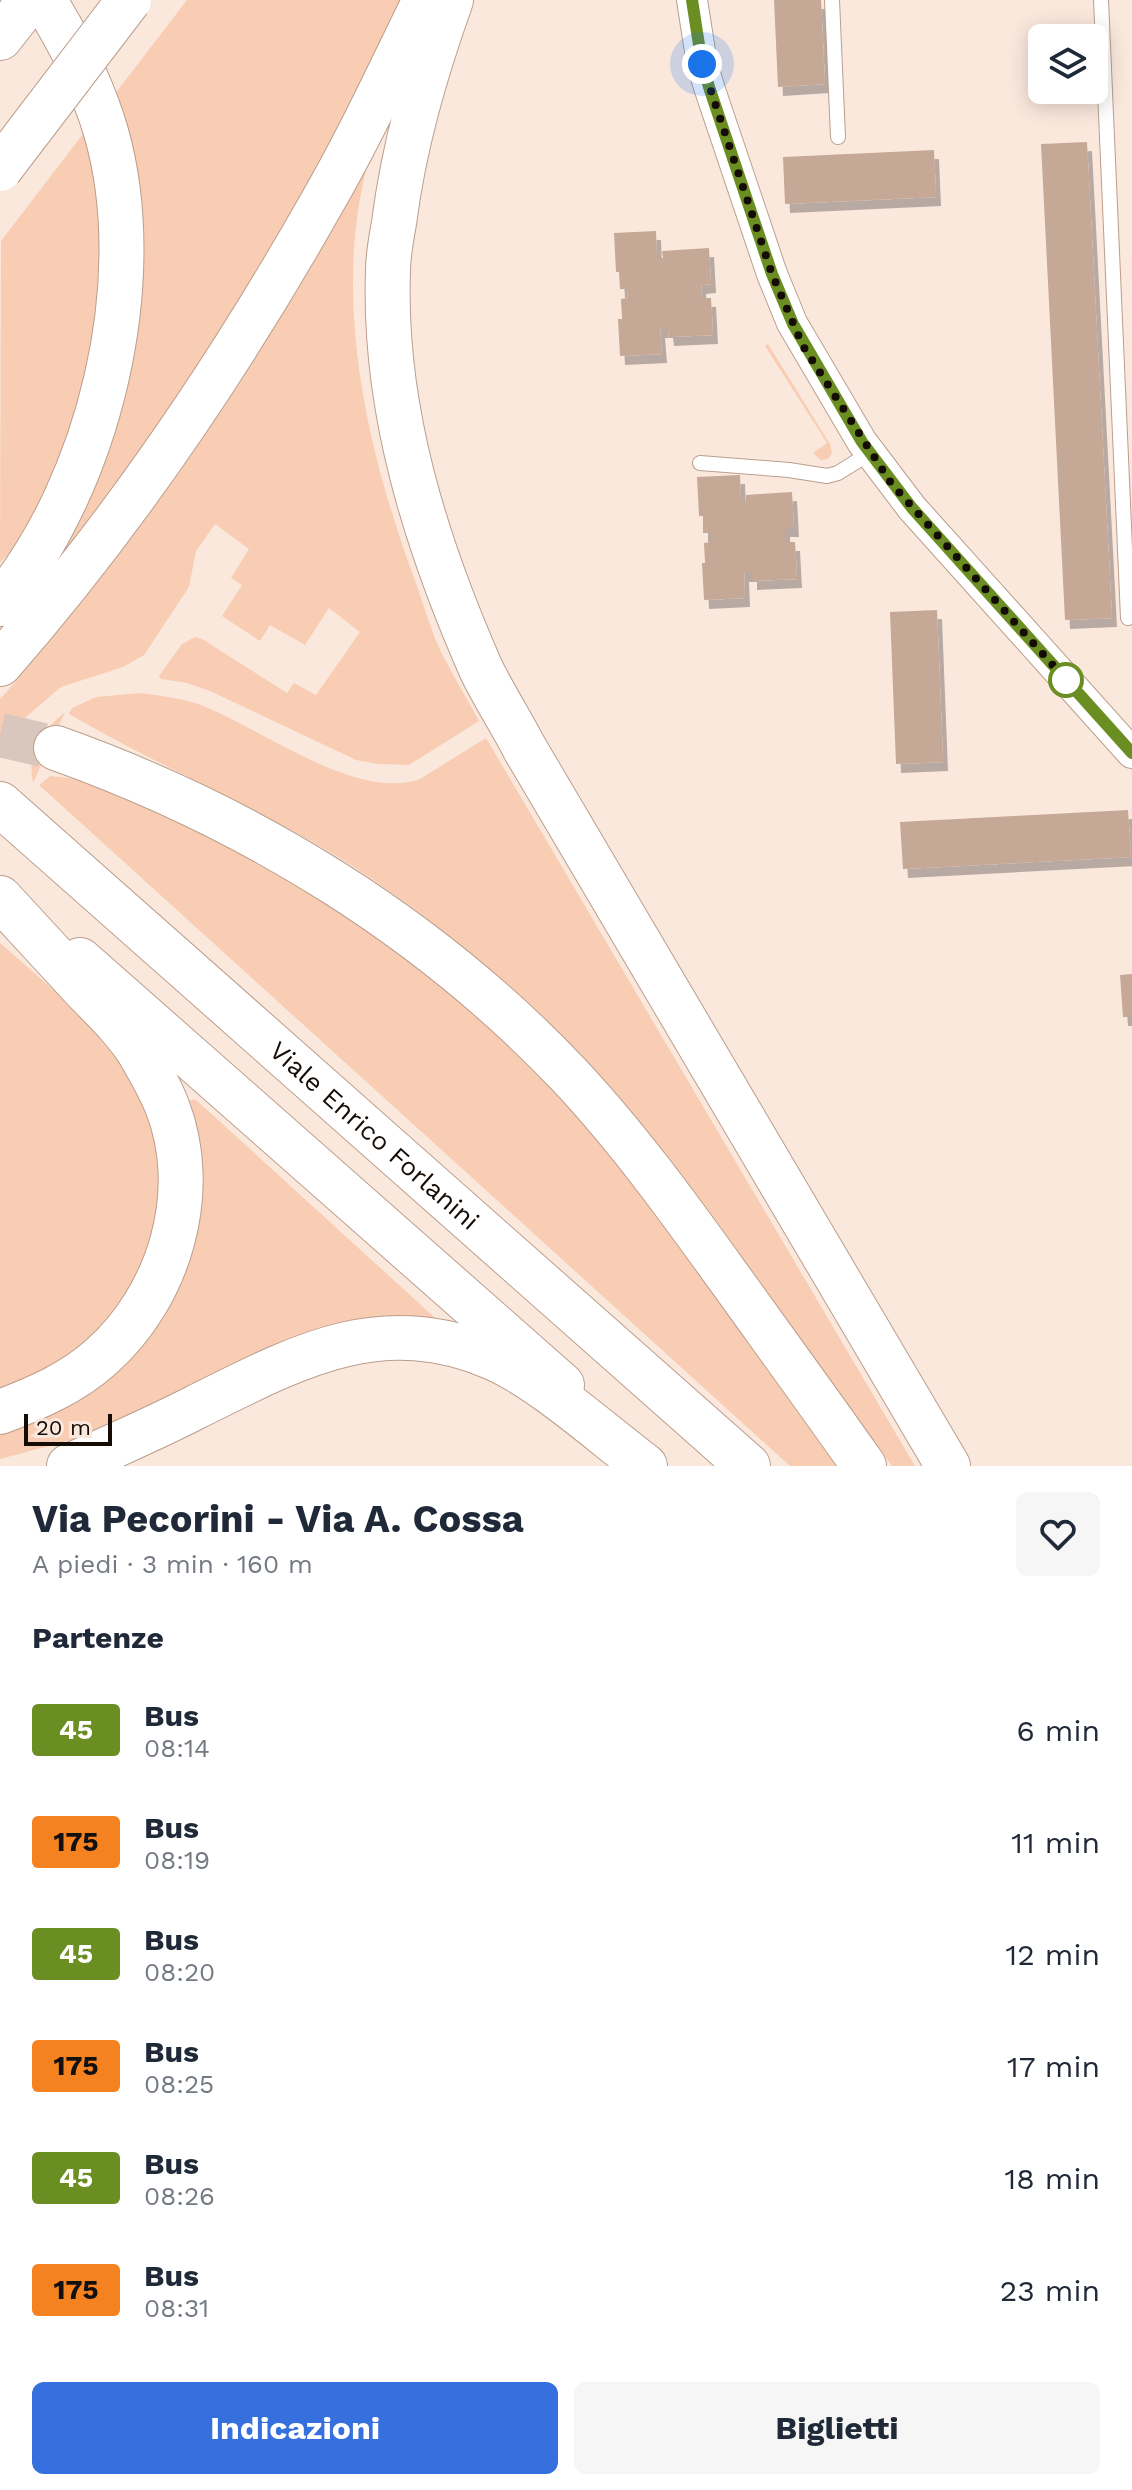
<!DOCTYPE html>
<html lang="it">
<head>
<meta charset="utf-8">
<style>
  :root { --surface:#fff; --page:#f6f6f7; --text:#1f2937; --muted:#747a83; --accent:#366fde }
  body { margin:0; font-family:"Work Sans",sans-serif; background:var(--page); color:var(--text); height:100vh; display:flex; flex-direction:column; font-size:30px; white-space:nowrap }
  * { box-sizing:border-box; margin:0 }
  p { font-size:26px; color:var(--muted) }
  .icon { flex:none; width:44px; height:44px; fill:none; stroke:currentColor; stroke-width:2; stroke-linecap:round; stroke-linejoin:round }
  .map { position:relative; height:1466px; overflow:hidden }
  .panel { display:flex; flex-direction:column; background:var(--surface); flex:1 }
  .panel>* { flex:none }
  .badge { padding:0 16px; border-radius:6px; font-size:28px; line-height:52px }
  .tools { position:absolute; left:1028px; top:24px; display:grid; gap:16px }
  .tools a { display:grid; place-items:center; width:80px; height:80px; border-radius:12px; background:var(--surface); box-shadow:0 4px 20px #0003; font-size:40px }
  .scale { position:absolute; left:24px; bottom:20px; width:88px; box-sizing:border-box; padding-left:8px; border:4px solid #160c06; border-top:0; font-size:22px; line-height:28px; white-space:nowrap; color:#160c06; -webkit-text-stroke:6px #fbe8dd; paint-order:stroke }
  .you { position:absolute; width:40px; height:40px; margin:-20px; border:6px solid #fff; border-radius:50%; background:#1a73e8; box-shadow:0 0 0 12px #1a73e833 }
  .map>.badge { position:absolute; translate:-50% -50%; box-shadow:0 0 0 4px #fff }
  h2 { padding:0 32px; font-size:30px; line-height:72px }
  .round { display:grid; place-items:center; flex:none; width:84px; height:84px; border-radius:12px; background:var(--page) }
  .summary { display:flex; align-items:center; justify-content:space-between; height:136px; padding:0 32px }
  h1 { font-size:38px; font-weight:700; line-height:60px }
  .action { display:flex; gap:16px; margin-top:auto; padding:16px 32px }
  .action a { flex:1; height:92px; border-radius:12px; background:var(--accent); color:#fff; font-size:32px; font-weight:700; line-height:92px; text-align:center }
  .action a+a { background:var(--page); color:var(--text) }
  ul { padding:0; list-style:none }
  li { display:flex; align-items:center; gap:24px; height:112px; padding:0 32px }
  li div { flex:1 }
  li b { display:block; font-size:30px }
  li em { font-style:normal }
  li .badge { min-width:88px; font-weight:700; text-align:center }
  .map>svg:first-child { display:block }
  .green { fill:#f8cdb3 }
  .building { fill:#c6a897; filter:url(#shadow) }
  .lines { fill:none; stroke-linecap:round; stroke-linejoin:round }
  .motorway-tunnel { stroke:#d9c7bd; stroke-width:44; stroke-dasharray:44 22; stroke-linecap:butt }
  .service-casing { stroke:#bb9e8c; stroke-width:16 }
  .minor-casing { stroke:#bb9e8c; stroke-width:32 }
  .primary-casing { stroke:#bb9e8c; stroke-width:46 }
  .motorway-casing { stroke:#bb9e8c; stroke-width:46 }
  .service { stroke:#fff; stroke-width:14 }
  .minor { stroke:#fff; stroke-width:30 }
  .primary { stroke:#fff; stroke-width:44 }
  .motorway { stroke:#fff; stroke-width:44 }
  .motorway-bridge-casing { stroke:#bb9e8c; stroke-width:46; stroke-linecap:butt }
  .motorway-bridge { stroke:#fff; stroke-width:44 }
  .line-casing { stroke:#fff; stroke-width:18 }
  .line { stroke:#6b8e23; stroke-width:12 }
  .walk { stroke:#160c06; stroke-width:8; stroke-dasharray:0 14.4 }
  .stop-dot { fill:#fff; stroke:#6b8e23; stroke-width:4 }
  .labels { text-anchor:middle; stroke-width:6; stroke-linejoin:round; paint-order:stroke }
  .street-label { font-size:26px; fill:#160c06; stroke:#fbe8dd }
</style>
</head>
<body>
<div class="map">
<svg width="1132" height="1466" viewBox="0 0 1132 1466">
  <defs>
    <filter id="shadow"><feDropShadow dx="5" dy="9" stdDeviation="0" flood-color="#0004"/></filter>
  </defs>
  <rect width="100%" height="100%" fill="#fbe8dd"/>
  <path class="green" d="M187,0H402L292,219L202,366L41,587L95,479L111,99Z
    M89,126L102,190L101,316L62,467L11,561L5,557L0,563L1,241Z
    M367,166C332,303 368,454 416,583C424,606 431,630 441,652C453,676 467,698 479,721L409,765L378,764L356,760L210,691L187,683L161,679L159,676L182,644L195,637L202,639L287,693L294,683L316,695L360,632L329,608L305,645L270,625L260,641L222,616L242,585L231,578L249,549L215,524L196,551L189,587L144,655L123,667L61,687L0,739V699L19,678L12,671Z
    M768,344L830,444L832,453L828,459L821,460L813,453L827,443L765,346Z
    M140,693C158,695 177,698 195,703C259,725 353,802 420,779L486,738L915,1466H892C841,1396 790,1326 740,1256C694,1192 648,1128 595,1070C525,994 437,921 351,865C261,808 161,768 69,714L72,708L96,697Z
    M65,712L33,783C27,747 40,734 65,712Z
    M50,776C109,779 165,815 217,841C321,894 409,953 495,1032C513,1048 533,1063 549,1081C658,1199 747,1336 841,1466H790L39,785Z
    M0,943L73,1007L117,1059L149,1114L163,1174L148,1264L94,1341L0,1394Z
    M195,1099L444,1326L101,1432L0,1459V1422L117,1361L188,1101Z"/>
  <path class="building" d="M774,0H821L825,84L778,87Z
    M1087,142L1112,618L1065,620L1041,144Z
    M934,150L936,197L785,204L783,157Z
    M656,231L657,258H663L662,251L709,248L711,284L701,285L702,298H711L713,335L669,337L668,329H660L662,354L620,356L618,319H622L621,299L628,298L627,289H620L619,272H616L614,233Z
    M740,475L741,501H746V495L792,492L794,528H785V542H795L797,579L752,581V573H744L745,598L704,600L702,563H705L704,543L711,542V533H703V516H699L697,477Z
    M937,610L943,762L896,764L890,612Z
    M1128,810L1131,857L903,869L900,822Z
    M1132,974V1017H1123L1120,975Z"/>
  <g class="lines">
    <path class="motorway-tunnel" d="M0,735L56,748"/>
    <g class="service-casing">
      <path id="service" d="M832,0L838,137
        M1101,0L1128,618
        M700,463L789,470L827,476L838,473L870,453"/>
    </g>
    <g class="minor-casing">
      <path id="minor" d="M692,0L702,64L710,90L772,274L792,323L862,442L912,508L1132,753"/>
    </g>
    <g class="primary-casing">
      <g id="primary">
        <path id="s1" d="M0,804L748,1466"/>
        <path d="M80,960L562,1385"/>
      </g>
    </g>
    <g class="motorway-casing">
      <path id="motorway" d="M451,0C425,73 404,145 394,223C391,239 388,255 388,271C383,409 426,544 481,669C494,696 511,722 525,749L948,1466
        M0,38L30,0
        M0,604C99,485 149,281 106,132C92,84 70,42 44,0
        M0,664C121,526 230,365 320,206C359,139 391,69 425,0
        M56,748C250,817 429,927 570,1076C628,1138 678,1207 727,1275C773,1339 819,1402 864,1466
        M0,898C28,928 55,958 83,988C103,1009 123,1027 139,1052C149,1069 160,1088 167,1106C201,1192 169,1297 101,1357C72,1383 37,1398 0,1412
        M69,1466C112,1447 155,1428 196,1407C295,1358 379,1310 491,1357C541,1378 601,1433 645,1466"/>
    </g>
    <use href="#service" class="service"/>
    <use href="#minor" class="minor"/>
    <use href="#primary" class="primary"/>
    <use href="#motorway" class="motorway"/>
    <g class="motorway-bridge-casing">
      <path id="motorway-bridge" d="M0,169L129,0"/>
    </g>
    <use href="#motorway-bridge" class="motorway-bridge"/>
  </g>
  <g class="lines">
    <g class="line-casing">
      <path id="line" d="M692,0L702,64L710,90L772,274L793,324L862,442L912,508L1132,753"/>
    </g>
    <use href="#line" class="line"/>
    <path class="walk" d="M702,64L772,274L803,346L891,483L1066,680"/>
  </g>
  <circle class="stop-dot" cx="1066" cy="680" r="16"/>
  <g class="labels">
    <g class="street-label">
      <text dy="9" stroke="none"><textPath href="#s1" startOffset="500">Viale Enrico Forlanini</textPath></text>
    </g>
  </g>
</svg>
<div class="tools">
<a><svg class="icon" aria-label="layers" viewBox="0 0 24 24"><path d="M12 4l9 5-9 5-9-5zM3 14l9 5 9-5"/></svg></a>
</div>
<div class="scale">20 m</div>
<div class="you" style="left:702px;top:64px"></div>
</div>
<section class="panel">
<div class="summary"><div><h1>Via Pecorini - Via A. Cossa</h1><p>A piedi · 3 min · 160 m</p></div><a class="round"><svg class="icon" aria-label="heart" viewBox="0 0 24 24"><path d="M12 20l-8-8c-3-5 5-10 8-4 3-6 11-1 8 4z"/></svg></a></div>
<h2>Partenze</h2>
<ul>
<li><span class="badge" style="background:#6b8e23;color:#fff">45</span><div><b>Bus</b><p>08:14</p></div><em>6 min</em></li>
<li><span class="badge" style="background:#f58220;color:#111">175</span><div><b>Bus</b><p>08:19</p></div><em>11 min</em></li>
<li><span class="badge" style="background:#6b8e23;color:#fff">45</span><div><b>Bus</b><p>08:20</p></div><em>12 min</em></li>
<li><span class="badge" style="background:#f58220;color:#111">175</span><div><b>Bus</b><p>08:25</p></div><em>17 min</em></li>
<li><span class="badge" style="background:#6b8e23;color:#fff">45</span><div><b>Bus</b><p>08:26</p></div><em>18 min</em></li>
<li><span class="badge" style="background:#f58220;color:#111">175</span><div><b>Bus</b><p>08:31</p></div><em>23 min</em></li>
</ul>
<div class="action"><a>Indicazioni</a><a>Biglietti</a></div>
</section>
</body>
</html>
